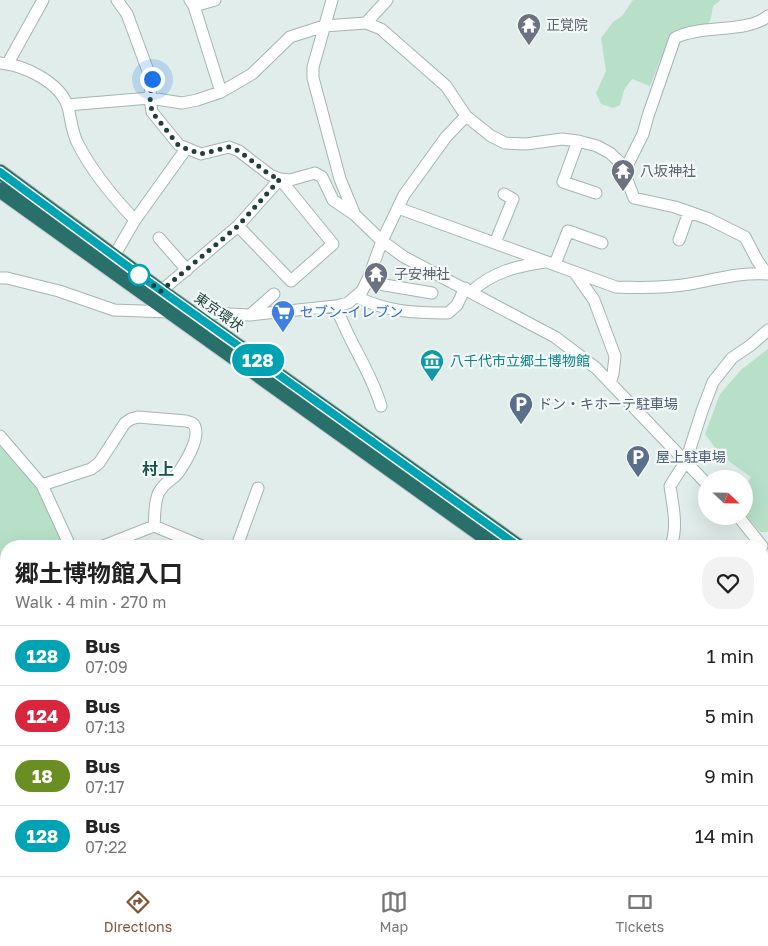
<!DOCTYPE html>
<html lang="en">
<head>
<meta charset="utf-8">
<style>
  :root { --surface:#fff; --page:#f2f2f2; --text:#222; --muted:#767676; --line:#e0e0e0; --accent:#855436 }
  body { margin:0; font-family:"Golos Text","Noto Sans JP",sans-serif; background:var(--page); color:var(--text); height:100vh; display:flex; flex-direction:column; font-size:19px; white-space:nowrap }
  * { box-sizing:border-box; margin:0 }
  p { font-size:16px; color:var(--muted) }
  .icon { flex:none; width:28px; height:28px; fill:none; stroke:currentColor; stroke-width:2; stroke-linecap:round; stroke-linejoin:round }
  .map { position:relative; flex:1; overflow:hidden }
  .panel { position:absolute; left:0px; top:540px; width:769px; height:336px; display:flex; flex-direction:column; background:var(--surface); border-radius:20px 20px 0 0; box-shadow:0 5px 20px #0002 }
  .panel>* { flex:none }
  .badge { padding:0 10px; border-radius:16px; font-size:18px; line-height:32px }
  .needle { width:32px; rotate:112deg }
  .tools { position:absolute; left:698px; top:470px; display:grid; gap:10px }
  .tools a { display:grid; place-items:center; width:55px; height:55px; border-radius:50%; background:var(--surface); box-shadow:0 5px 20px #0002; font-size:25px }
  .you { position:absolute; width:25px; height:25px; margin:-12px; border:4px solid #fff; border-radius:50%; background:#1a73e8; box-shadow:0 0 0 8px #1a73e833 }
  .map>.badge { position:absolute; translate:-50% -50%; box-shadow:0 0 0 2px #fff }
  .round { display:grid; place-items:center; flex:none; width:52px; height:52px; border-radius:20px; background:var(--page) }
  .headline { display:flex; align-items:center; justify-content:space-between; height:85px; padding:0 15px }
  h1 { font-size:24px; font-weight:700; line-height:38px }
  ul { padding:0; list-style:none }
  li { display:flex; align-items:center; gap:15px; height:60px; padding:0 15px; border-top:1px solid var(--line) }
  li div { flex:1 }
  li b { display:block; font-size:19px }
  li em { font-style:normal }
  li .badge { min-width:55px; font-weight:700; text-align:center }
  .dock { display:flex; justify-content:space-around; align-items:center; height:70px; border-top:1px solid var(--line); background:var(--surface); font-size:14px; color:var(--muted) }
  .dock a { display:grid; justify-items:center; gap:2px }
  .dock .current { color:var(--accent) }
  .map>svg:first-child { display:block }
  .green { fill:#b8e0c9 }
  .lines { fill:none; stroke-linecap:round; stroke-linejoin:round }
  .minor-casing { stroke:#a3b6b2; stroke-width:13 }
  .highway-casing { stroke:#c1cac8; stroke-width:17 }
  .minor { stroke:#fff; stroke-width:11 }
  .highway { stroke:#296f6a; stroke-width:15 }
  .line-casing { stroke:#fff; stroke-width:11 }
  .line { stroke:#00a3b4; stroke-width:8 }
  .walk { stroke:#20403c; stroke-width:5; stroke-dasharray:0 9 }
  .stop-dot { fill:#fff; stroke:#00a3b4; stroke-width:2.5 }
  .labels { text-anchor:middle; stroke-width:4.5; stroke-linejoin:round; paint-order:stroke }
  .worship-label { font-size:14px; fill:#5b616d; stroke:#f2f9f7; text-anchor:start }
  .street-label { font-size:14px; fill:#20403c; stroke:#f2f9f7 }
  .shop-label { font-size:14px; fill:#366cbe; stroke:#f2f9f7; text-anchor:start }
  .culture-label { font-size:14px; fill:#0d838f; stroke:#f2f9f7; text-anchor:start }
  .service-label { font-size:14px; fill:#4e5e75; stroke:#f2f9f7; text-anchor:start }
  .quarter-label { font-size:16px; font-weight:bold; fill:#1a544e; stroke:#f2f9f7 }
</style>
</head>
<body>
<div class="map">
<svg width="768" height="876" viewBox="0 0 768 876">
  <rect width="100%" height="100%" fill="#e1edea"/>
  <path class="green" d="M633,0H721L713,6L711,18L705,32L679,38L660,60L650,86L632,79L624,90L620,105L613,108L601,104L596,93L606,71L601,38L613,22L622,16Z
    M768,349V532H760L744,513V489L751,477L720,455L705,434L720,394L742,369Z
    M0,440L33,481L65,546H6V579L0,581Z"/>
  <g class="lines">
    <g class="minor-casing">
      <path id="minor" d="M117,0L127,14L151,79L150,98L152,112L179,145L201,154L229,147L239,151L270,175L280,179L290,180L315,173L322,177L333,200L355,215
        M190,0L194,6L221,92
        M332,0L313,67V78L340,179L355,215L382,241L404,257L555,337L596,368L706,483
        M194,6L215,0
        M366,23L387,0
        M0,63C24,65 60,82 68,107C71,119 72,133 78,144C93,173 113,197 135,220
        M8,63L43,0
        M67,105L150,98L182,103L197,100L221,92L252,74L290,37L324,26L366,23L381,29L446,86L466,116L491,136L505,143L526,144L562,139L578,141L597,146L610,153L626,168V177L634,198L675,207L709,219L745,237L757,260L767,274
        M578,141L563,182L596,193
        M626,168L643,134L648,116L675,38C701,24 746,34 768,16
        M280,179L333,244L291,281L238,226Z
        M398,208L616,287C641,288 666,288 690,284C718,279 740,272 768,274
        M159,238L187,270
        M679,240L689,212
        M495,243L513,199L504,194
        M114,256L135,220L186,149
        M555,264L568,231L602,243
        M575,273L594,300L615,356L613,374L610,383
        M0,278H7L59,291L114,310L169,312
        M367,282L432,293
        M161,291L238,226
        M471,292C492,272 517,266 545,262
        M357,297C387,312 415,313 448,313L457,305L465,288
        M336,306C348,341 371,371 381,406
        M190,312L250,315L336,306L348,303L362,291L368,279L382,241L404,195L446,137L466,116
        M250,315L274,294
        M0,436L42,485L70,546
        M42,485L91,469L99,463L125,423L131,419L138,417L186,421C190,422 194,423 195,427C200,439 185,463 178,473C172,481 166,480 159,492C154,502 155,515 154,526
        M738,516L762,546
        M103,546L154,526L202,546
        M237,546L258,488
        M671,546C678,526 673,507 670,486L686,461L702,411L713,382L732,358L751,345L768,330
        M0,590L6,587
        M0,649L6,647
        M0,720L6,719
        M0,751L6,750
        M0,777L6,778
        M250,870L265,876
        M313,870L327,876
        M699,870L707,876
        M0,872L9,876
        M452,876L459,870
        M564,876L572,872
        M642,876L646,870"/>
    </g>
    <g class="highway-casing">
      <path id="highway" d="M0,172L161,291L518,546
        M0,190L497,546
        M762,721L768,725
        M762,736L768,740"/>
    </g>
    <use href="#minor" class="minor"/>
    <use href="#highway" class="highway"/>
  </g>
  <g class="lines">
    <g class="line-casing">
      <path id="line" d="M0,172L145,279L518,546"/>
    </g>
    <use href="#line" class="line"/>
    <path class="walk" d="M139,275L161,291L238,226L280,179L270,175L239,151L229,147L201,154L179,146L152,112L150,98L152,79"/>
  </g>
  <defs>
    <g id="temple-pin" transform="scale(1.25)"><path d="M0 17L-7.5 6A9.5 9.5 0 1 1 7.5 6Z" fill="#6b7280" stroke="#f2f9f7"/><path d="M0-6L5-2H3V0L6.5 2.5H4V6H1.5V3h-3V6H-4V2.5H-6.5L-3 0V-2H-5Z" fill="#fff"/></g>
    <g id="supermarket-pin" transform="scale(1.25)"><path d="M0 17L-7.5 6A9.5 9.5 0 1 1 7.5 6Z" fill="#3f7fe0" stroke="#f2f9f7"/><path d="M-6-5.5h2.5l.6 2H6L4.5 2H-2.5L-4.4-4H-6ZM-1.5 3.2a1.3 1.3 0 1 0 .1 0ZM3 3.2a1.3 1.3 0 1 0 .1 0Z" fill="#fff"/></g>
    <g id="museum-pin" transform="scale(1.25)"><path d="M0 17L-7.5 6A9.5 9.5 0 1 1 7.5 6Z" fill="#0f9aa8" stroke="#f2f9f7"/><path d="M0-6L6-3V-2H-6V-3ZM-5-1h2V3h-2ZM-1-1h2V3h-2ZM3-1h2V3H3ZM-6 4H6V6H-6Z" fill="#fff"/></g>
    <g id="parking-pin" transform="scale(1.25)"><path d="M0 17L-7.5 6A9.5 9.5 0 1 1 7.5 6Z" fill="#5c6f8a" stroke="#f2f9f7"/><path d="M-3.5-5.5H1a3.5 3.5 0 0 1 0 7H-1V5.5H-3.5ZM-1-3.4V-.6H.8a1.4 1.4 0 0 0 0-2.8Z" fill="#fff"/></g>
  </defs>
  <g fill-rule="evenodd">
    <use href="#temple-pin" x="529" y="25"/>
    <use href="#temple-pin" x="623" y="171"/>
    <use href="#temple-pin" x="376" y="274"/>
    <use href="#supermarket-pin" x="283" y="312"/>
    <use href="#museum-pin" x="432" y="361"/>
    <use href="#parking-pin" x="521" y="404"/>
    <use href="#parking-pin" x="638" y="457"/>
  </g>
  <circle class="stop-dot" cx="139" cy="275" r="10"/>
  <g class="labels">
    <g class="worship-label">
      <text x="546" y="30">正覚院</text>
      <text x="640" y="176">八坂神社</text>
      <text x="394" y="279">子安神社</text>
    </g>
    <g class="street-label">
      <text transform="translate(219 312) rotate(35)" y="5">東京環状</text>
    </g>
    <g class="shop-label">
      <text x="300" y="317">セブン-イレブン</text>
    </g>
    <g class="culture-label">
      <text x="450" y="366">八千代市立郷土博物館</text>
    </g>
    <g class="service-label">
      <text x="538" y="409">ドン・キホーテ駐車場</text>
      <text x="656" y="462">屋上駐車場</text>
    </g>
    <g class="quarter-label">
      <text x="158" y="475">村上</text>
    </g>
  </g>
</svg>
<div class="tools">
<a><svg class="needle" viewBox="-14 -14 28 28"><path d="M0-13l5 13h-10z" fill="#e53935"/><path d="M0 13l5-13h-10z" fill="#767676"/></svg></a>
</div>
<div class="you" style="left:152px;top:79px"></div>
<b class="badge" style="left:258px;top:360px;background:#00a3b4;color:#fff">128</b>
<section class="panel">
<div class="headline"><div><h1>郷土博物館入口</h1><p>Walk · 4 min · 270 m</p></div><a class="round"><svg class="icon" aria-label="heart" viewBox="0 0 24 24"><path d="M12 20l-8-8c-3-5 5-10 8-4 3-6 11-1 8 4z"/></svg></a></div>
<ul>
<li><span class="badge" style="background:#00a3b4;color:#fff">128</span><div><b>Bus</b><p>07:09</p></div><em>1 min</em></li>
<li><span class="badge" style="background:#d7263d;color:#fff">124</span><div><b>Bus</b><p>07:13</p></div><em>5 min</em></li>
<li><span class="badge" style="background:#6b8e23;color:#fff">18</span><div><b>Bus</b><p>07:17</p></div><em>9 min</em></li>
<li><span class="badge" style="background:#00a3b4;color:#fff">128</span><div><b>Bus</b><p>07:22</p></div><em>14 min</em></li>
</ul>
</section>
</div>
<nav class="dock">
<a class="current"><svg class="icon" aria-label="directions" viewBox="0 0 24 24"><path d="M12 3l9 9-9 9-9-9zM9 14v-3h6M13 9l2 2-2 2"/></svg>Directions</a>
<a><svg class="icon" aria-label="map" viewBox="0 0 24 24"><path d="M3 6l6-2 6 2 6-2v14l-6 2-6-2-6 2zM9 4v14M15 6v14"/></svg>Map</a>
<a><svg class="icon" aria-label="tickets" viewBox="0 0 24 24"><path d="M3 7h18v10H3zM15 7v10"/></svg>Tickets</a>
</nav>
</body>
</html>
